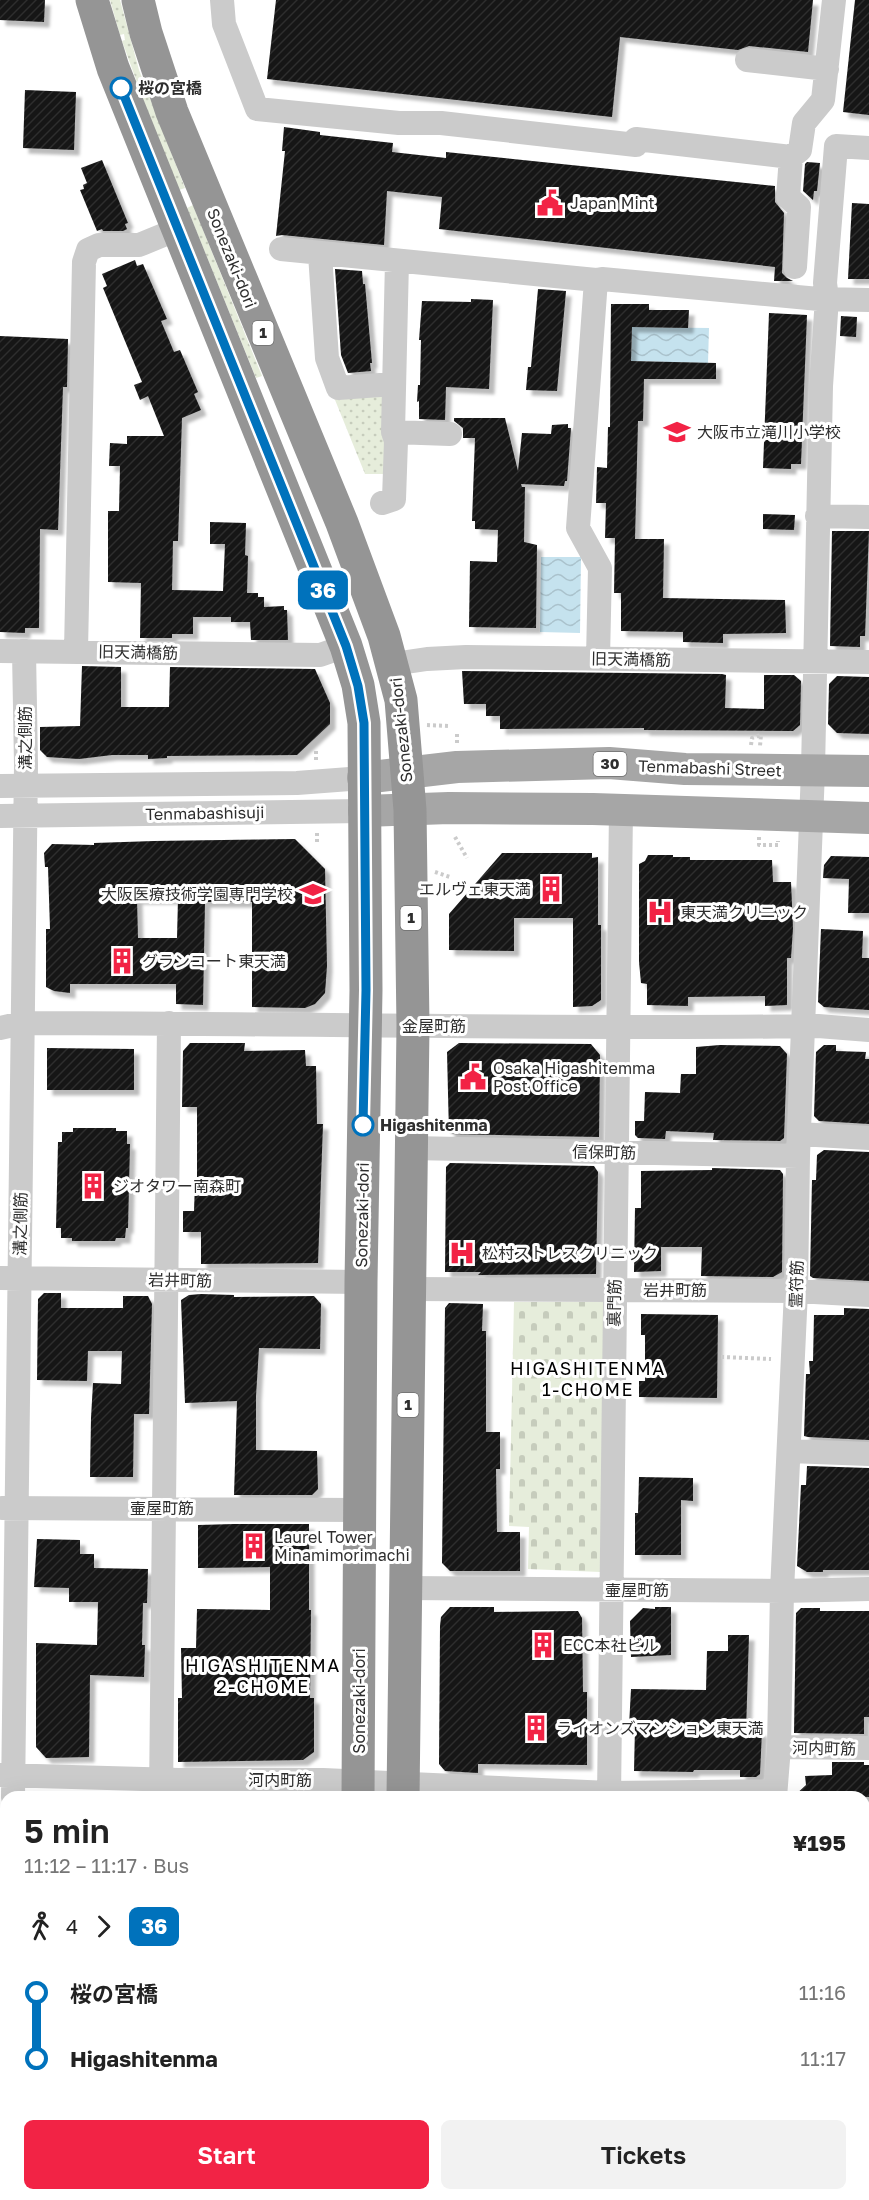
<!DOCTYPE html>
<html lang="en">
<head>
<meta charset="utf-8">
<style>
  :root { --surface:#fff; --page:#f2f2f2; --text:#222; --muted:#767676; --accent:#f22345 }
  body { margin:0; font-family:"Golos Text","Noto Sans JP",sans-serif; background:var(--page); color:var(--text); height:100vh; display:flex; flex-direction:column; font-size:22px; white-space:nowrap }
  * { box-sizing:border-box; margin:0 }
  p { font-size:20px; color:var(--muted) }
  .icon { flex:none; width:33px; height:33px; fill:none; stroke:currentColor; stroke-width:2; stroke-linecap:round; stroke-linejoin:round }
  .map { position:relative; flex:1; overflow:hidden }
  .details { position:absolute; left:0px; top:1791px; width:870px; height:410px; display:flex; flex-direction:column; background:var(--surface); border-radius:18px 18px 0 0; box-shadow:0 6px 24px #0002 }
  .details>* { flex:none }
  .badge { padding:0 12px; border-radius:9px; font-size:21px; line-height:39px }
  .map>.badge { position:absolute; translate:-50% -50%; box-shadow:0 0 0 3px #fff }
  .legs { display:flex; align-items:center; gap:9px; height:66px; padding:0 24px; font-size:20px }
  .legs p { margin-inline-start:auto }
  .overview { display:flex; align-items:center; justify-content:space-between; height:102px; padding:0 24px }
  h1 { font-size:33px; font-weight:600; line-height:45px }
  .cta { display:flex; gap:12px; margin-top:auto; padding:12px 24px }
  .cta a { flex:1; height:69px; border-radius:9px; background:var(--accent); color:#fff; font-size:24px; font-weight:600; line-height:69px; text-align:center }
  .cta a+a { background:var(--page); color:var(--text) }
  ul { padding:0 24px; list-style:none }
  li { display:flex; align-items:center; gap:21px; height:66px; font-size:22px }
  li i { display:grid; place-items:center; width:9px; height:100%; margin:0 8px; background:currentColor }
  li i::after { content:''; width:15px; height:15px; margin:-8px; border:4px solid; border-radius:50%; background:var(--surface) }
  li p { margin-inline-start:auto }
  li:first-child i { background:linear-gradient(#0000 50%,currentColor 0) }
  li:last-child i { background:linear-gradient(currentColor 50%,#0000 0) }
  .map>svg:first-child { display:block }
  .grass { fill:url(#grass-dots) }
  .forest { fill:url(#forest-crowns) }
  .cemetery { fill:url(#cemetery-stones) }
  .water { fill:url(#water-waves) }
  .building { fill:url(#building-hatch); fill-rule:evenodd; filter:url(#shadow) }
  .lines { fill:none; stroke-linecap:round; stroke-linejoin:round }
  .path { stroke:#cbcbcb; stroke-width:4; stroke-dasharray:3 3; stroke-linecap:butt }
  .minor { stroke:#cbcbcb; stroke-width:24 }
  .major { stroke:#a6a6a6; stroke-width:32 }
  .highway { stroke:#959595; stroke-width:33 }
  .line-1-casing { stroke:#fff; stroke-width:14 }
  .line-1 { stroke:#0072bc; stroke-width:9 }
  .stop-1-dot { fill:#fff; stroke:#0072bc; stroke-width:3 }
  .labels { text-anchor:middle; stroke-width:6; stroke-linejoin:round; paint-order:stroke }
  .shield { fill:#fff; stroke:#6d6d6d; stroke-width:1.5 }
  .shield-label { font-size:15px; font-weight:bold; fill:#2e2e2e }
  .stop-label { font-size:16px; font-weight:bold; fill:#2e2e2e; stroke:#fff; text-anchor:start }
  .poi-label { font-size:16px; fill:#2e2e2e; stroke:#fff; text-anchor:start }
  .street-label { font-size:16px; fill:#2e2e2e; stroke:#fff }
  .neighbourhood-label { font-size:18px; letter-spacing:1.5px; fill:#000; stroke:#fff }
</style>
</head>
<body>
<div class="map">
<svg width="869" height="2200" viewBox="0 0 869 2200">
  <defs>
    <pattern id="grass-dots" width="8" height="8" patternUnits="userSpaceOnUse" patternTransform="scale(1.5)"><rect width="8" height="8" fill="#e6eddb"/><path d="M2 2h.1M6 6h.1" fill="none" stroke="#c6ccbc" stroke-width="1.8" stroke-linecap="round"/></pattern>
    <pattern id="forest-crowns" width="20" height="18" patternUnits="userSpaceOnUse" patternTransform="scale(1.5)"><rect width="20" height="18" fill="#e6eddb"/><path d="M2 6a3 3 0 1 1 6 0M12 15a3 3 0 1 1 6 0" fill="none" stroke="#c6ccbc"/></pattern>
    <pattern id="cemetery-stones" width="16" height="16" patternUnits="userSpaceOnUse" patternTransform="scale(1.5)"><rect width="16" height="16" fill="#e6eddb"/><path d="M2 7V4a2 2 0 0 1 4 0v3zM10 15v-3a2 2 0 0 1 4 0v3z" fill="#c6ccbc"/></pattern>
    <pattern id="water-waves" width="16" height="10" patternUnits="userSpaceOnUse" patternTransform="scale(1.5)"><rect width="16" height="10" fill="#c5e2ee"/><path d="M0 5q4-4 8 0t8 0" fill="none" stroke="#aac2cc"/></pattern>
    <pattern id="building-hatch" width="6" height="6" patternUnits="userSpaceOnUse" patternTransform="scale(1.5)"><rect width="6" height="6" fill="#151515"/><path d="M-1 1l2-2M0 6l6-6M5 7l2-2" fill="none" stroke="#2f2f2f"/></pattern>
    <filter id="shadow"><feDropShadow dx="5.5" dy="5.5" stdDeviation="1.5" flood-color="#0004"/></filter>
  </defs>
  <rect width="100%" height="100%" fill="#fff"/>
  <path class="grass" d="M110,0H120L139,70L185,188L179,190L150,118L122,41L125,40L124,34L120,35Z
    M193,205L262,376L256,378L187,208Z
    M387,386L386,474H365L331,390Z"/>
  <path class="forest" d="M864,2086H869V2134L868,2136L864,2137Z
    M628,2195H682C670,2200 646,2200 631,2200Z"/>
  <path class="cemetery" d="M514,1302H608L600,1572L528,1569L529,1527L509,1526Z"/>
  <path class="water" d="M632,327L709,328L708,363L631,361Z
    M541,557H581L580,633L540,632Z
    M509,2195H567L568,2200H510Z"/>
  <path class="building" d="M0,0H45L44,22L0,20Z
    M276,0H813L808,52L749,46L738,50L620,37L612,117L267,79Z
    M855,0H869V115L843,112Z
    M25,90L76,92L74,150L23,148Z
    M284,127L320,132V135L393,143L392,152L446,158V152L775,186V202L784,213L782,273L787,278L793,281H774L775,267L439,229L442,197L387,191L384,245L282,235L276,236L285,151H282Z
    M102,160L128,223L125,224L127,229L123,231H103L102,229L97,231L80,190L84,189L83,185L87,183L81,168Z
    M807,162L820,163L817,191H814L813,200L803,191L805,164Z
    M852,203L869,204V279H848Z
    M135,260L137,266L143,264L167,319L161,321L174,352L180,350L198,392L194,394L201,410L182,418L178,541H173L172,590L223,591L225,544H210V522L246,523L245,555L248,556L247,593H258V597H264V607L284,606V610H287L288,640H251L250,622H231V617H193V634H172V638H140L141,583L108,582V511H119L120,466H109L110,443L127,444V436H164L148,396L140,400L134,385L142,382L103,288L107,286L102,274Z
    M335,269L362,271L363,284H365L372,363H370L371,371L348,373L341,355Z
    M538,289L566,291L557,391L526,390L528,367H531Z
    M471,299L493,300L489,389L446,387L445,420L419,419V401L417,402L418,385H420L421,340H419L422,301L471,302Z
    M611,304H649V310H689L688,328L632,327L631,361L716,363V379H644L643,421H638L635,539H664L663,598L785,600L786,633L723,634V643L683,642V632L621,631V593H614L615,538H605L606,503H596L597,467L607,468L608,427H610Z
    M769,313L807,315L801,464H791V469L763,468Z
    M841,316L857,317L856,337L840,336Z
    M0,336L68,339L67,387H63L58,530L40,529L39,628H25V633L0,632Z
    M454,418H505L518,471L522,433L551,434L552,425L568,424V428H571L567,481H565L564,486L521,484L522,487H525L524,542L537,545L536,628L469,627L470,561L497,562L498,530L475,529V521H472L475,438H463V428L454,421Z
    M763,514L795,515L794,530L763,529Z
    M832,531H869L865,636H860V647L830,646Z
    M82,666L121,667V707H169L170,667L315,669L330,703V724L297,755L167,756V758L148,759V755H112L79,759L47,757L40,750V727L80,726Z
    M462,671L722,674L726,675L725,708L764,709V675H794L801,681L800,725L793,731L644,730V728L500,729V716H486V704H464Z
    M837,676L869,677V734L837,733L828,724L829,684Z
    M295,839L325,869L327,966L325,993L315,1004L305,1008L252,1007V902H205L203,1005L176,1004V984H70V993L54,991L46,987V929H50L48,867H45L44,853L52,844L94,845V843L154,841ZM137,899H178L177,938H138Z
    M502,853H592V858L598,857V925H601V1000L592,1006L573,1007V918H514V951L449,950V914Z
    M648,855H673V857H690V860H772L773,882H791L793,928L791,958H787V1005L765,1006V996L688,997V1006L647,1005V984L641,983L639,962V864L645,861Z
    M831,856L869,857V913H848L849,879L823,878L824,865Z
    M821,929L863,931L862,958H869V1010L824,1007L818,1002Z
    M190,1043H245L244,1051L305,1050L306,1066H316L317,1124H323L318,1263L201,1264V1232H183V1211H194L195,1182H197V1107H182L183,1051Z
    M459,1043L591,1044L600,1055L599,1137L449,1134L447,1052Z
    M720,1045L780,1046L787,1054L784,1138L780,1141L713,1140L714,1133L666,1131L665,1139L638,1138L635,1135V1121H644L645,1092L680,1093L681,1074H696V1047Z
    M824,1045H836V1051L866,1052L865,1059H869V1124L819,1121L814,1116L816,1052Z
    M47,1048L134,1049V1090H47Z
    M73,1128H116V1131H127V1144H130L128,1228H126L125,1238H116L115,1241H72V1238H61V1228H56L58,1142H62V1132H73Z
    M824,1150L869,1152V1281L813,1278L810,1276L812,1180H816L817,1155Z
    M450,1163L594,1166L598,1172L596,1274L478,1275L481,1272H445L446,1167Z
    M712,1168L780,1170L783,1174L782,1272L773,1277L701,1276L702,1247H661V1271L634,1272L635,1208H641V1171L712,1170Z
    M44,1293H61V1308H123V1296H148L152,1304L149,1414H134L133,1477H90L91,1418L93,1383L121,1384L122,1351H88L87,1381L37,1380L38,1299Z
    M201,1294L234,1295V1297L314,1296L321,1304L320,1349L259,1348L256,1396V1450L317,1451L318,1489L312,1495H234L237,1401L185,1403L181,1300L189,1295Z
    M449,1303L483,1304L482,1331H486V1432H500V1469H496L497,1532H520V1571H450L442,1563L445,1308Z
    M844,1308L869,1309V1440L808,1437L804,1436L806,1374H810L809,1361H813L814,1315H844Z
    M641,1314L718,1315L717,1398L639,1397V1381H645V1335H641Z
    M807,1466L869,1468V1570H823V1572H807L797,1566L801,1485H806Z
    M639,1477L693,1478V1501L681,1500V1555H635V1513H638Z
    M234,1524H309V1610H311L310,1698H314V1752L303,1760L178,1762V1698H182L181,1648H196L197,1609L270,1610V1567L198,1568V1525Z
    M37,1539L80,1540V1554H94V1568L148,1569L147,1603H143L142,1645H145L144,1677L90,1675L89,1757L46,1758L36,1747V1643L97,1645L98,1602H69V1588L34,1587Z
    M450,1607H494V1612L578,1611L582,1618L583,1692H587V1765L478,1764V1773L445,1771L439,1764L440,1626L441,1617Z
    M655,1607H671V1655L631,1657L630,1621L643,1608L655,1609Z
    M801,1608H820V1611H869V1717H864V1734L794,1733L796,1613Z
    M728,1635H749L746,1731H762L760,1774L756,1777H740V1770H694L693,1772L634,1771L635,1726H629L631,1689L706,1690L707,1651H728Z
    M832,1762H864V1765H869V1797H793L806,1785L805,1776L832,1775Z"/>
  <g class="lines">
    <path class="path" d="M427,725L448,726
      M457,743V732
      M751,745L752,738L761,735L760,746
      M316,751V760
      M317,833V845
      M455,837L467,858
      M759,837V845H778V841
      M435,872L450,877
      M721,1357L771,1359
      M720,2200L742,2198L743,2200"/>
    <path class="minor" d="M222,0L224,24L257,109L399,123H441L636,145V139L791,157L800,150L804,123L823,100L834,0
      M747,60L827,69
      M791,157L788,197L799,207L795,267
      M281,249L596,280L602,279L819,299L869,300
      M320,254L327,358L338,388L394,384
      M596,280L578,528L600,568L598,658
      M393,432L450,434
      M382,503L394,499L396,441L393,432L397,261
      M817,516L869,517
      M0,651L320,655L346,646
      M76,651L84,262L88,250L99,245H139L178,229
      M393,664L427,659L466,657L869,662
      M0,786L297,783L363,778
      M0,816L364,811
      M0,1028L22,1023C288,1023 553,1030 818,1026L869,1030
      M799,1134L869,1138
      M411,1148L798,1156
      M0,1278L361,1282
      M410,1289L796,1291L869,1295
      M789,1451L869,1454
      M2,1508L359,1510
      M404,1588L782,1591L869,1589
      M779,1747L869,1748
      M0,1775L179,1780H323L609,1793L775,1791
      M13,1797L26,765L24,651
      M161,1797L169,1023
      M609,1797L621,809
      M775,1797L779,1747L782,1591L796,1291L798,1156L813,770L821,386L827,298L825,283L836,146L869,148
      M864,1888H869
      M864,2015L869,2014
      M0,2057H6
      M577,2194L579,2200
      M11,2200V2194"/>
    <path class="major" d="M363,778L457,767L609,763L685,769L869,771
      M364,811L449,808L593,809L869,818"/>
    <path class="highway" d="M92,0L113,68L346,646L358,685L364,723L366,990L361,1282L358,1797
      M138,0L146,33L172,112L342,523L384,636L401,700L410,810L413,1026L403,1797
      M352,2200V2194
      M397,2200V2194"/>
  </g>
  <g class="lines">
    <g class="line-1-casing">
      <path id="line-1" d="M121,88L346,646L358,686L364,723L366,990L363,1125"/>
    </g>
    <use href="#line-1" class="line-1"/>
  </g>
  <defs>
    <g id="civic-bare" transform="scale(2.07)"><path d="M-.6-6.5H3V-4.5H.6V-3L4-1V1h2V6H-6V1h2V-1L-.6-3ZM-1.2 2.5V6h2.4V2.5Z" fill="#f22345" stroke="#fff" stroke-width="2.5" paint-order="stroke"/></g>
    <g id="school-bare" transform="scale(2.07)"><path d="M0-5L7-2L0 1L-7-2ZM-4 1L0 2.5L4 1V4Q0 6-4 4Z" fill="#f22345" stroke="#fff" stroke-width="2.5" paint-order="stroke"/></g>
    <g id="building-bare" transform="scale(2.07)"><path d="M-4-6H4V6H1V3H-1V6H-4ZM-2.5-4.3h1.7v1.8h-1.7ZM.8-4.3h1.7v1.8H.8ZM-2.5-1h1.7V.8h-1.7ZM.8-1h1.7V.8H.8Z" fill="#f22345" stroke="#fff" stroke-width="2.5" paint-order="stroke"/></g>
    <g id="university-bare" transform="scale(2.07)"><path d="M0-5L7-2L0 1L-7-2ZM-4 1L0 2.5L4 1V4Q0 6-4 4Z" fill="#f22345" stroke="#fff" stroke-width="2.5" paint-order="stroke"/></g>
    <g id="hospital-bare" transform="scale(2.07)"><path d="M-5-5h3v3.5h4V-5h3V5h-3V1.5h-4V5h-3Z" fill="#f22345" stroke="#fff" stroke-width="2.5" paint-order="stroke"/></g>
  </defs>
  <g fill-rule="evenodd">
    <use href="#civic-bare" x="550" y="203"/>
    <use href="#school-bare" x="677" y="432"/>
    <use href="#building-bare" x="551" y="889"/>
    <use href="#university-bare" x="313" y="894"/>
    <use href="#hospital-bare" x="660" y="912"/>
    <use href="#building-bare" x="122" y="961"/>
    <use href="#civic-bare" x="473" y="1077"/>
    <use href="#building-bare" x="93" y="1186"/>
    <use href="#hospital-bare" x="462" y="1253"/>
    <use href="#building-bare" x="254" y="1546"/>
    <use href="#building-bare" x="543" y="1645"/>
    <use href="#building-bare" x="536" y="1728"/>
  </g>
  <g class="stop-1-dot">
    <circle cx="121" cy="88" r="10"/>
    <circle cx="363" cy="1125" r="10"/>
  </g>
  <g class="labels">
    <g class="shield">
      <rect x="252.5" y="321" width="21" height="24" rx="4.5"/>
      <rect x="593.5" y="752" width="33" height="24" rx="4.5"/>
      <rect x="400.5" y="906" width="21" height="24" rx="4.5"/>
      <rect x="397.5" y="1393" width="21" height="24" rx="4.5"/>
    </g>
    <g class="shield-label">
      <text x="263" y="338">1</text>
      <text x="610" y="769">30</text>
      <text x="411" y="923">1</text>
      <text x="408" y="1410">1</text>
    </g>
    <g class="stop-label">
      <text x="138" y="94">桜の宮橋</text>
      <text x="380" y="1131">Higashitenma</text>
    </g>
    <g class="poi-label">
      <text x="570" y="209">Japan Mint</text>
      <text x="697" y="438">大阪市立滝川小学校</text>
      <text x="531" y="895" text-anchor="end">エルヴェ東天満</text>
      <text x="293" y="900" text-anchor="end">大阪医療技術学園専門学校</text>
      <text x="680" y="918">東天満クリニック</text>
      <text x="142" y="967">グランコート東天満</text>
      <text x="493" y="1074">Osaka Higashitemma<tspan x="493" dy="18">Post Office</tspan></text>
      <text x="113" y="1192">ジオタワー南森町</text>
      <text x="482" y="1259">松村ストレスクリニック</text>
      <text x="274" y="1543">Laurel Tower<tspan x="274" dy="18">Minamimorimachi</tspan></text>
      <text x="563" y="1651">ECC本社ビル</text>
      <text x="556" y="1734">ライオンズマンション東天満</text>
    </g>
    <g class="street-label">
      <text transform="translate(232 258) rotate(68)" y="6">Sonezaki-dori</text>
      <text transform="translate(138 652) rotate(1)" y="6">旧天満橋筋</text>
      <text transform="translate(631 659) rotate(1)" y="6">旧天満橋筋</text>
      <text transform="translate(401 730) rotate(-96)" y="6">Sonezaki-dori</text>
      <text transform="translate(25 738) rotate(-90)" y="6">溝之側筋</text>
      <text transform="translate(710 768) rotate(2)" y="6">Tenmabashi Street</text>
      <text transform="translate(205 813) rotate(-1)" y="6">Tenmabashisuji</text>
      <text x="434" y="1032">金屋町筋</text>
      <text transform="translate(604 1152) rotate(1)" y="6">信保町筋</text>
      <text transform="translate(362 1215) rotate(-89)" y="6">Sonezaki-dori</text>
      <text transform="translate(20 1224) rotate(-89)" y="6">溝之側筋</text>
      <text transform="translate(180 1280) rotate(1)" y="6">岩井町筋</text>
      <text transform="translate(796 1284) rotate(-88)" y="6">霊符筋</text>
      <text x="675" y="1296">岩井町筋</text>
      <text transform="translate(614 1303) rotate(-89)" y="6">裏門筋</text>
      <text x="162" y="1514">壷屋町筋</text>
      <text x="637" y="1596">壷屋町筋</text>
      <text transform="translate(359 1701) rotate(-90)" y="6">Sonezaki-dori</text>
      <text transform="translate(824 1748) rotate(1)" y="6">河内町筋</text>
      <text x="280" y="1786">河内町筋</text>
    </g>
    <g class="neighbourhood-label">
      <text x="588" y="1375">HIGASHITENMA<tspan x="588" dy="21">1-CHOME</tspan></text>
      <text x="263" y="1672">HIGASHITENMA<tspan x="263" dy="21">2-CHOME</tspan></text>
    </g>
  </g>
</svg>
<b class="badge" style="left:323px;top:590px;background:#0072bc;color:#fff">36</b>
<section class="details">
<div class="overview"><div><h1>5 min</h1><p>11:12 – 11:17 · Bus</p></div><b>¥195</b></div>
<div class="legs"><svg class="icon" aria-label="walk" viewBox="0 0 24 24"><circle cx="13" cy="4" r="2"/><path d="M13 8l-2 6 4 7M11 14l-3 7M7 12l3-4h3l4 4"/></svg>4<svg class="icon" aria-label="forward" viewBox="0 0 24 24"><path d="M9 5l7 7-7 7"/></svg><b class="badge" style="background:#0072bc;color:#fff">36</b></div>
<ul>
<li><i style="color:#0072bc"></i><b>桜の宮橋</b><p>11:16</p></li>
<li><i style="color:#0072bc"></i><b>Higashitenma</b><p>11:17</p></li>
</ul>
<div class="cta"><a>Start</a><a>Tickets</a></div>
</section>
</div>
</body>
</html>
